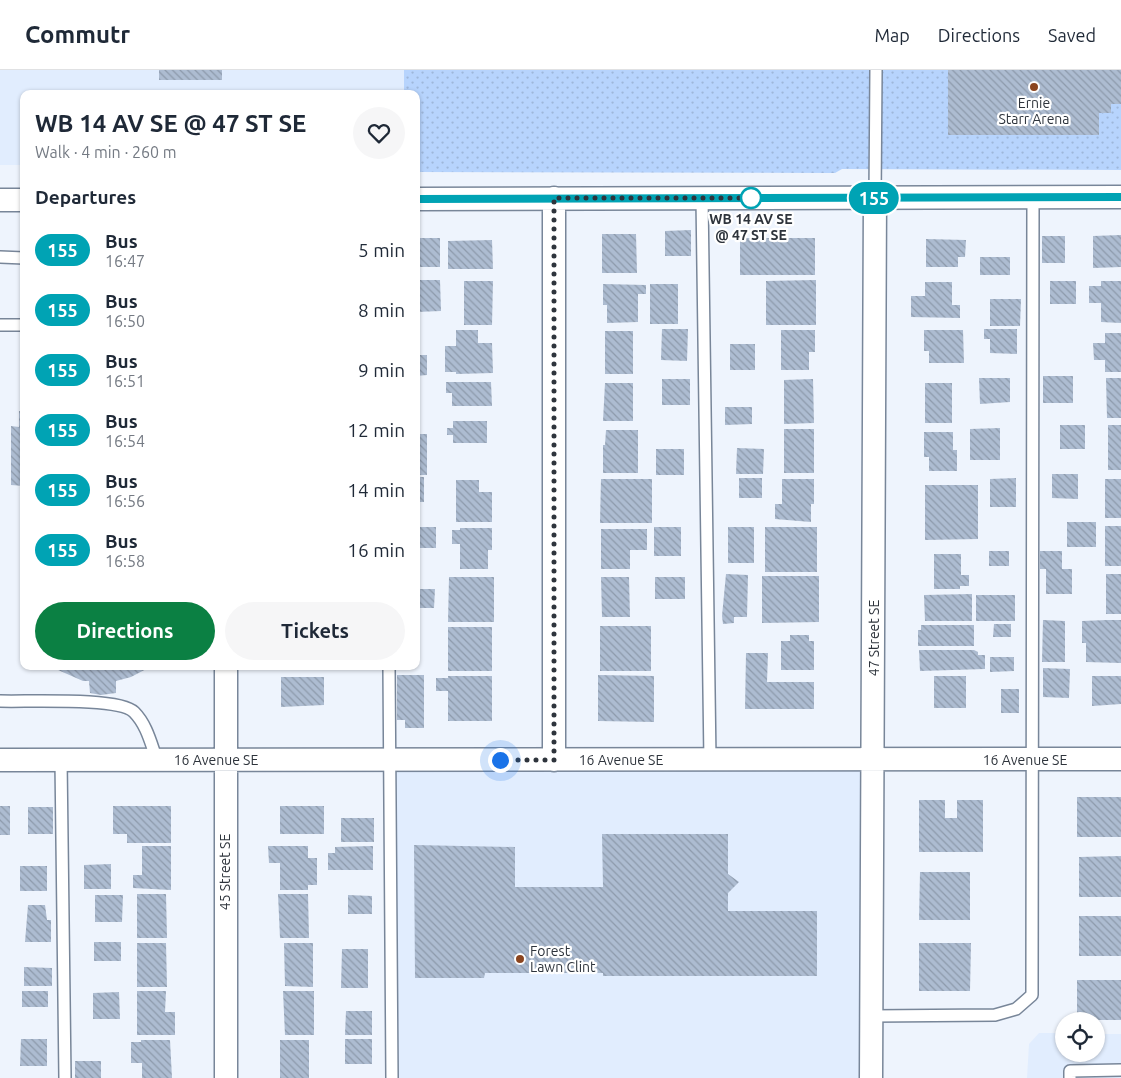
<!DOCTYPE html>
<html lang="en">
<head>
<meta charset="utf-8">
<style>
  :root { --surface:#fff; --page:#f6f6f7; --text:#1f2937; --muted:#747a83; --line:#e0e1e3; --accent:#0b8043 }
  body { margin:0; font-family:Ubuntu,sans-serif; background:var(--page); color:var(--text); height:100vh; display:flex; flex-direction:column; font-size:19px; white-space:nowrap }
  * { box-sizing:border-box; margin:0 }
  p { font-size:16px; color:var(--muted) }
  .icon { flex:none; width:28px; height:28px; fill:none; stroke:currentColor; stroke-width:2; stroke-linecap:round; stroke-linejoin:round }
  .map { position:relative; flex:1; overflow:hidden }
  .side { position:absolute; left:20px; top:20px; width:400px; height:580px; display:flex; flex-direction:column; background:var(--surface); border-radius:10px; box-shadow:0 1px 4px #0004 }
  .side>* { flex:none }
  .badge { padding:0 10px; border-radius:16px; font-size:18px; line-height:32px }
  .buttons { position:absolute; left:1055px; top:942px; display:grid; gap:10px }
  .buttons a { display:grid; place-items:center; width:50px; height:50px; border-radius:50%; background:var(--surface); box-shadow:0 1px 4px #0004; font-size:25px }
  .you { position:absolute; width:25px; height:25px; margin:-12px; border:4px solid #fff; border-radius:50%; background:#1a73e8; box-shadow:0 0 0 8px #1a73e833 }
  .map>.badge { position:absolute; translate:-50% -50%; box-shadow:0 0 0 2px #fff }
  h2 { padding:0 15px; font-size:19px; line-height:45px }
  .round { display:grid; place-items:center; flex:none; width:52px; height:52px; border-radius:26px; background:var(--page) }
  .headline { display:flex; align-items:center; justify-content:space-between; height:85px; padding:0 15px }
  h1 { font-size:24px; font-weight:700; line-height:38px }
  .action { display:flex; gap:10px; margin-top:auto; padding:10px 15px }
  .action a { flex:1; height:58px; border-radius:30px; background:var(--accent); color:#fff; font-size:20px; font-weight:700; line-height:58px; text-align:center }
  .action a+a { background:var(--page); color:var(--text) }
  ul { padding:0; list-style:none }
  li { display:flex; align-items:center; gap:15px; height:60px; padding:0 15px }
  li div { flex:1 }
  li b { display:block; font-size:19px }
  li em { font-style:normal }
  li .badge { min-width:55px; font-weight:700; text-align:center }
  header { display:flex; align-items:center; gap:30px; box-sizing:border-box; height:70px; padding:0 25px; background:var(--surface); border-bottom:1px solid var(--line) }
  header strong { font-size:24px }
  nav { display:flex; gap:28px; margin-inline-start:auto; font-size:18px }
  .map>svg:first-child { display:block }
  .built { fill:#e1edfe }
  .green { fill:url(#green-dots) }
  .building { fill:url(#building-back-hatch) }
  .lines { fill:none; stroke-linecap:round; stroke-linejoin:round }
  .service-casing { stroke:#788699; stroke-width:14 }
  .minor-casing { stroke:#788699; stroke-width:25 }
  .service { stroke:#fff; stroke-width:11 }
  .minor { stroke:#fff; stroke-width:22 }
  .line-casing { stroke:#fff; stroke-width:11 }
  .line { stroke:#00a3b4; stroke-width:8 }
  .walk { stroke:#2e343c; stroke-width:5; stroke-dasharray:0 9 }
  .poi-dot { fill:#8b451f; stroke:#fff; stroke-width:2 }
  .stop-dot { fill:#fff; stroke:#00a3b4; stroke-width:2.5 }
  .labels { text-anchor:middle; stroke-width:4.5; stroke-linejoin:round; paint-order:stroke }
  .poi-label { font-size:14px; fill:#2e343c; stroke:#fff }
  .stop-label { font-size:14px; font-weight:bold; fill:#2e343c; stroke:#fff }
  .street-label { font-size:14px; fill:#2e343c; stroke:#fff }
</style>
</head>
<body>
<header>
<strong>Commutr</strong>
<nav><a>Map</a><a>Directions</a><a>Saved</a></nav>
</header>
<div class="map">
<svg width="1121" height="1008" viewBox="0 0 1121 1008">
  <defs>
    <pattern id="green-dots" width="8" height="8" patternUnits="userSpaceOnUse" patternTransform="scale(1.25)"><rect width="8" height="8" fill="#b7d4fd"/><path d="M2 2h.1M6 6h.1" fill="none" stroke="#9eb7da" stroke-width="1.8" stroke-linecap="round"/></pattern>
    <pattern id="building-back-hatch" width="6" height="6" patternUnits="userSpaceOnUse" patternTransform="scale(1.25)"><rect width="6" height="6" fill="#adbcd1"/><path d="M-1 5l2 2M0 0l6 6M5-1l2 2" fill="none" stroke="#8d9aab"/></pattern>
  </defs>
  <rect width="100%" height="100%" fill="#eef4fd"/>
  <path class="built" d="M0,0H404V24H24V95H0Z
    M391,690H874L871,1008H392Z
    M1039,963H1064V984H1096V964H1121V1008H1027L1029,974Z"/>
  <path class="green" d="M404,0H1121V100L842,99L835,103L416,102V24H404Z"/>
  <path class="building" d="M159,0H222V10H159Z
    M948,0H1121V34H1111V43H1099V65H948Z
    M691,160V186H665V161Z
    M602,164H636L637,203H602Z
    M1121,165V197L1093,198V166Z
    M1042,166H1065V193H1042Z
    M417,168H440V197H417Z
    M740,168H815V205H740Z
    M926,169L966,170L965,187H958V197H926Z
    M492,170L493,199H448V171Z
    M980,187H1010V205H980Z
    M416,210H440L441,241L416,242Z
    M816,210V255H766V211Z
    M464,211H493L492,255H464Z
    M1050,211H1076V234H1050Z
    M1101,211H1121V253L1101,252V233H1089V216H1101Z
    M925,212H952V235H960V248L911,247V226H925Z
    M603,214L646,215V224H638V252L607,253V235H603Z
    M650,214H678V254H650Z
    M990,229H1021L1020,256H990Z
    M662,259H688L687,291L661,290Z
    M984,259H1017V284L990,283V269H984Z
    M456,260H478V273H492L493,303L456,304V302H445V276H456Z
    M781,260H815V282H809V300H781Z
    M924,260H963L964,293H929V281H924Z
    M605,261H633V304H605Z
    M1105,263H1121V302H1105V290H1094L1093,273H1105Z
    M730,274H755V300H730Z
    M416,285H427V305L416,306Z
    M1043,306H1073V333H1043Z
    M979,308H1010V332L980,334Z
    M1106,308H1121V348H1107Z
    M662,309H690V335H662Z
    M813,309L814,353L784,354V310Z
    M446,312H491L492,336H452V323H446Z
    M605,313H633V351H603Z
    M925,313H952V353H925Z
    M725,337H752V354L725,355Z
    M19,341H24V416L11,415V356L19,357Z
    M453,351H487V373H453V365H447V358H453Z
    M1060,355H1085V379H1060Z
    M1108,355H1121V400H1108Z
    M1000,358V390H970V359Z
    M784,359H814V403H784Z
    M606,360H638V403H603V375H605Z
    M924,362H953V380H957V401H929V387H924Z
    M416,364H427V405H416Z
    M737,378L764,379L763,404H736Z
    M656,379H684V405H656Z
    M1052,404H1078V429L1052,428Z
    M416,407H424V432H416Z
    M739,408H762V428H739Z
    M1016,408V437H990V409Z
    M601,409H652V453H600Z
    M782,409H814V434H811V452L775,449V434H782Z
    M1105,409H1121V448H1105Z
    M456,410H479V422H492V452H456Z
    M925,415H978V469L925,470Z
    M1067,452H1096V477H1067Z
    M1105,456H1121V496H1105Z
    M416,457H436V478H416Z
    M654,457H681V486H654Z
    M728,457H754V493H728Z
    M765,457H817V502H765Z
    M460,458H492V480H488V499H460V474H452V460H460Z
    M601,459H647V480H630V499H601Z
    M989,481H1009V496H989Z
    M1040,481H1062V499H1072V524H1046V499H1040Z
    M934,484H961V505H969V516H960V519H934Z
    M726,504L748,505L747,547H734V553L723,554L722,546Z
    M1106,504H1121V544H1106Z
    M762,506H819V552L762,553Z
    M449,507H494V552H448Z
    M601,507H629L630,547H602Z
    M655,507H685V529H655Z
    M418,519H435L434,538H418Z
    M972,524V551H925L924,525Z
    M976,525H1015V551H976Z
    M1043,550L1065,551V592H1042Z
    M1107,550H1121V593L1086,592V573H1082V551Z
    M994,554H1011V567H993Z
    M921,555H974V576H918V560H921Z
    M600,556H651V601H600Z
    M448,557H492V601H448Z
    M790,565H809V571H814V600H781V571H790Z
    M919,580H974L978,582V585H985V599L920,601Z
    M746,583H768L767,612H814V639H745Z
    M990,587H1014V601L990,602Z
    M49,596H152L131,607L116,611V623L101,625L90,623L89,611H83Z
    M1043,598L1070,599L1069,628L1043,627Z
    M397,605H424V658H405V650H397Z
    M598,605L654,606V652L598,651Z
    M448,606H492V651H448V621H436V608H448Z
    M934,606H966V638H934Z
    M1092,606H1121V634L1092,636Z
    M281,607H324V635L281,637Z
    M1001,619H1019V643H1001Z
    M1077,727H1121V767H1077Z
    M919,730H945V748H957V730H983V782H919Z
    M0,736H10V765H0Z
    M113,736H171V773H127V764H113Z
    M280,736H324V764H280Z
    M28,737H53V764H28Z
    M341,748H374V772H341Z
    M602,764H728V804L739,812L728,823V841H817V906H603V903H485L484,908H415L414,775L515,777V817H603Z
    M142,776H171V820L133,818V805H142Z
    M268,776H308V788H317V815H308V820H280V793H269Z
    M373,776V800H328V783H335V777Z
    M1121,786V827H1079V787Z
    M111,794V819H84V795Z
    M20,796H47V821H20Z
    M920,802H970V850H919Z
    M137,824H166L167,868H137Z
    M278,824H308L309,868H280Z
    M95,825H123L122,852H95Z
    M348,825L372,826V844H348Z
    M28,835H45L47,850H51V872H25Z
    M1079,846H1121V886H1079Z
    M94,872H121V891H94Z
    M137,873H166L167,917H137Z
    M284,873H313V917L285,916Z
    M919,873H971L970,921H919Z
    M342,879H368V918H341Z
    M24,897L52,898V916H24Z
    M1077,910H1121V950H1077Z
    M22,921H48V937H22Z
    M137,921H166L165,942H175V965H137Z
    M283,921H314V965H285Z
    M119,922L120,949H93V923Z
    M346,941H372V965H345Z
    M21,969H47V996H20Z
    M345,969H372V994H345Z
    M141,970H170L172,1008H142V993H131V972H141Z
    M280,970H309V1008H280Z
    M75,991H101V1008H75Z"/>
  <g class="lines">
    <g class="service-casing">
      <path id="service" d="M702,128L710,690
        M875,128L876,0
        M0,187L24,188
        M0,255H24
        M389,596L392,1008
        M0,631C25,632 119,627 134,642C147,655 151,674 157,690
        M61,690L65,1008
        M872,946L995,945L1016,939L1032,925L1033,128
        M1070,1008V1001L1121,1000"/>
    </g>
    <g class="minor-casing">
      <path id="minor" d="M554,128V690
        M416,129L1121,127
        M0,130H24
        M0,690L1121,689
        M226,1008V596
        M871,1008L875,128"/>
    </g>
    <use href="#service" class="service"/>
    <use href="#minor" class="minor"/>
  </g>
  <g class="lines">
    <g class="line-casing">
      <path id="line" d="M416,129L1121,127"/>
    </g>
    <use href="#line" class="line"/>
    <path class="walk" d="M500,690H554V128H759H751"/>
  </g>
  <g class="poi-dot">
    <circle cx="1034" cy="17" r="5"/>
    <circle cx="520" cy="889" r="5"/>
  </g>
  <circle class="stop-dot" cx="751" cy="128" r="10"/>
  <g class="labels">
    <g class="poi-label">
      <text x="1034" y="38">Ernie<tspan x="1034" dy="16">Starr Arena</tspan></text>
      <text x="530" y="886" text-anchor="start">Forest<tspan x="530" dy="16">Lawn Clint</tspan></text>
    </g>
    <g class="stop-label">
      <text x="751" y="154">WB 14 AV SE<tspan x="751" dy="16">@ 47 ST SE</tspan></text>
    </g>
    <g class="street-label">
      <text transform="translate(874 568) rotate(-90)" y="5">47 Street SE</text>
      <text x="216" y="695">16 Avenue SE</text>
      <text x="621" y="695">16 Avenue SE</text>
      <text x="1025" y="695">16 Avenue SE</text>
      <text transform="translate(225 802) rotate(-90)" y="5">45 Street SE</text>
    </g>
  </g>
</svg>
<div class="buttons">
<a><svg class="icon" aria-label="locate" viewBox="0 0 24 24"><circle cx="12" cy="12" r="6"/><path d="M12 2v4M12 18v4M2 12h4M18 12h4"/></svg></a>
</div>
<div class="you" style="left:500px;top:690px"></div>
<b class="badge" style="left:874px;top:128px;background:#00a3b4;color:#fff">155</b>
<section class="side">
<div class="headline"><div><h1>WB 14 AV SE @ 47 ST SE</h1><p>Walk · 4 min · 260 m</p></div><a class="round"><svg class="icon" aria-label="heart" viewBox="0 0 24 24"><path d="M12 20l-8-8c-3-5 5-10 8-4 3-6 11-1 8 4z"/></svg></a></div>
<h2>Departures</h2>
<ul>
<li><span class="badge" style="background:#00a3b4;color:#fff">155</span><div><b>Bus</b><p>16:47</p></div><em>5 min</em></li>
<li><span class="badge" style="background:#00a3b4;color:#fff">155</span><div><b>Bus</b><p>16:50</p></div><em>8 min</em></li>
<li><span class="badge" style="background:#00a3b4;color:#fff">155</span><div><b>Bus</b><p>16:51</p></div><em>9 min</em></li>
<li><span class="badge" style="background:#00a3b4;color:#fff">155</span><div><b>Bus</b><p>16:54</p></div><em>12 min</em></li>
<li><span class="badge" style="background:#00a3b4;color:#fff">155</span><div><b>Bus</b><p>16:56</p></div><em>14 min</em></li>
<li><span class="badge" style="background:#00a3b4;color:#fff">155</span><div><b>Bus</b><p>16:58</p></div><em>16 min</em></li>
</ul>
<div class="action"><a>Directions</a><a>Tickets</a></div>
</section>
</div>
</body>
</html>
